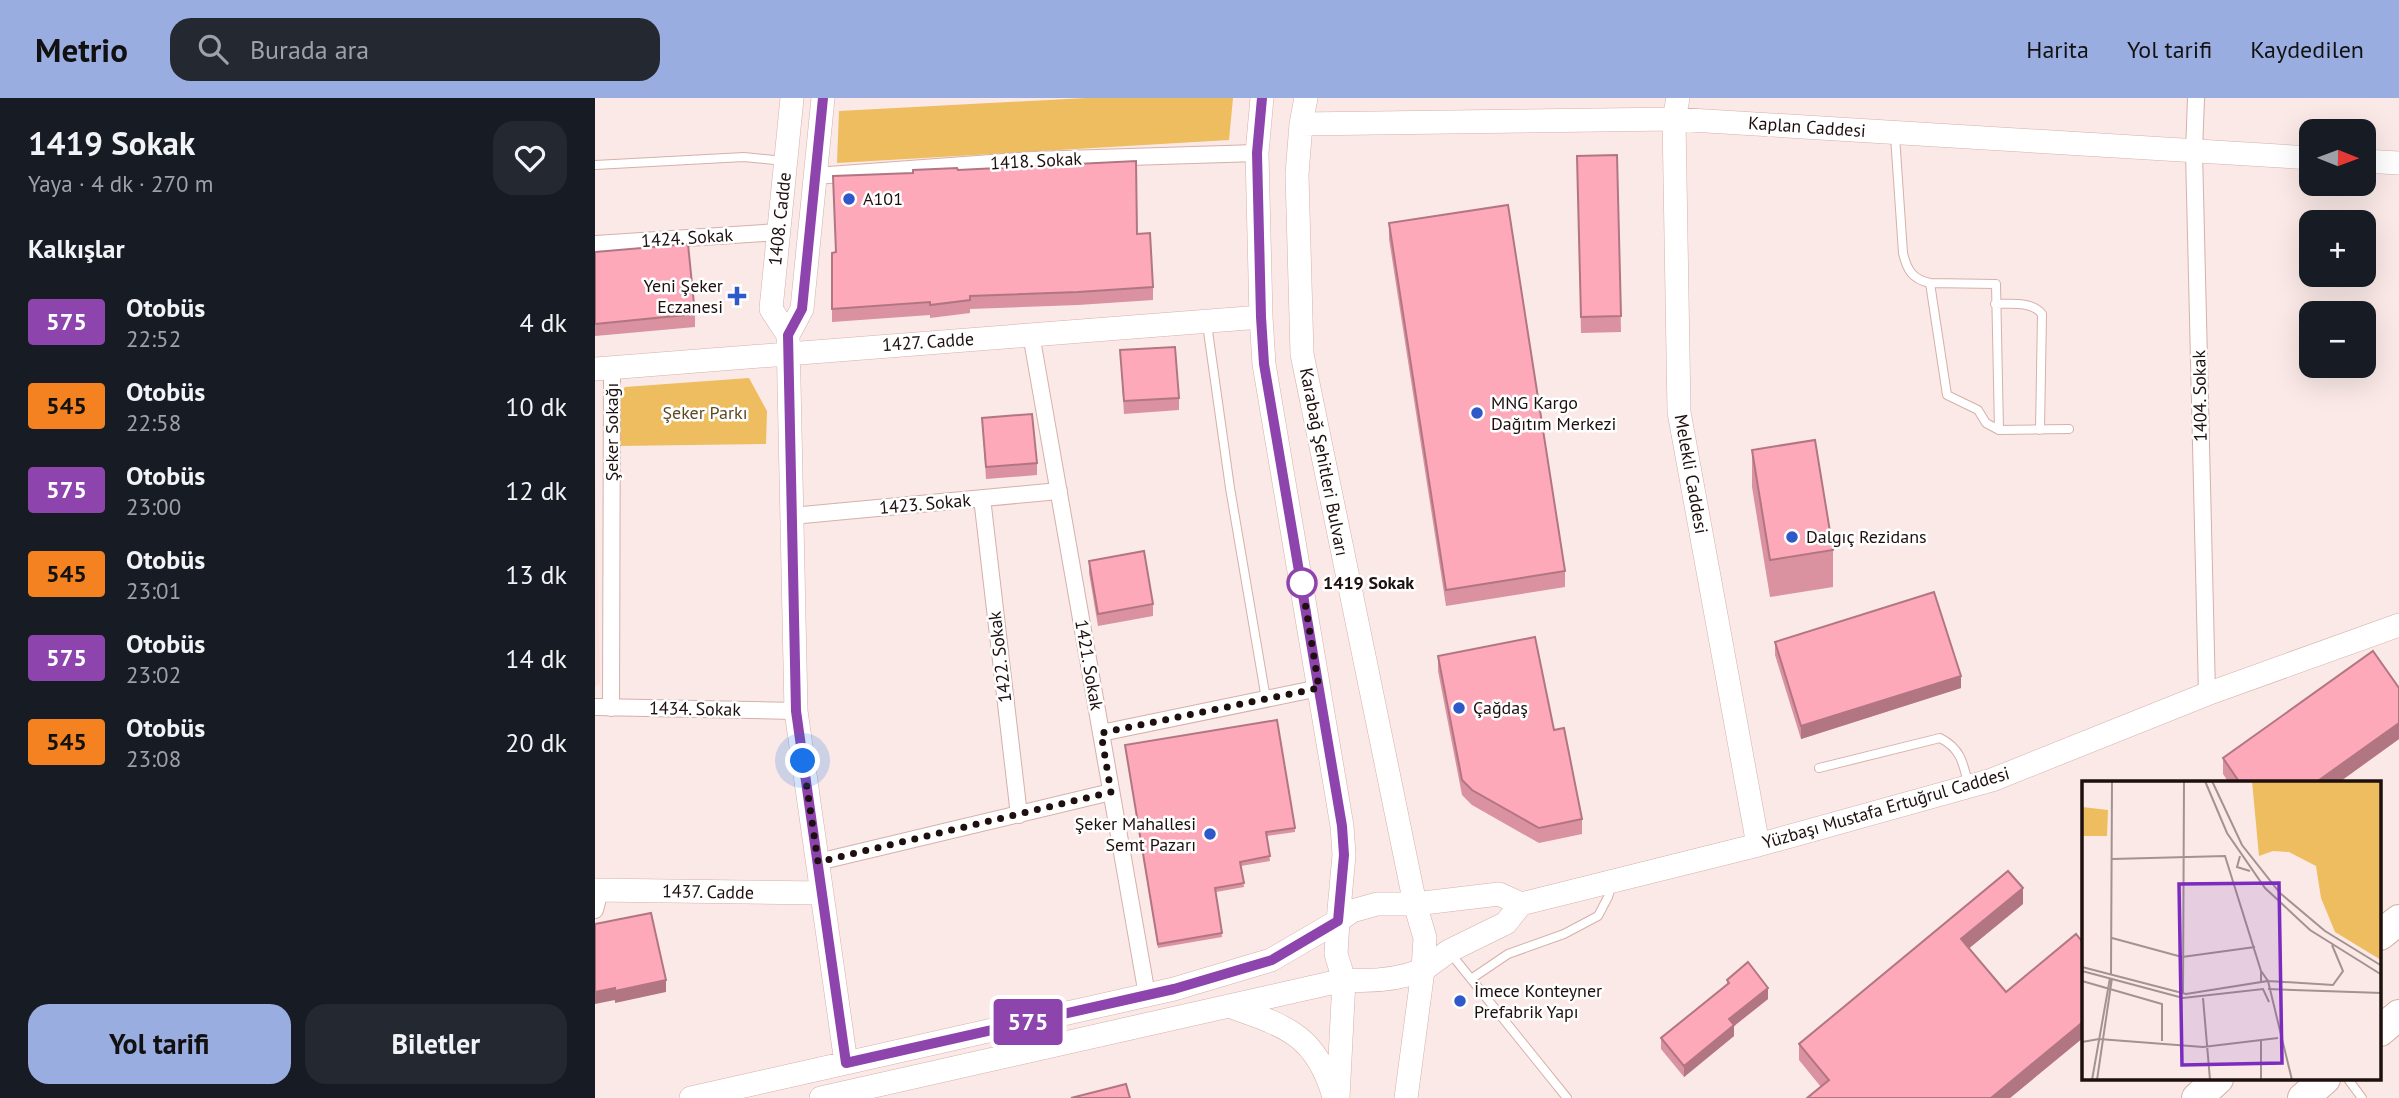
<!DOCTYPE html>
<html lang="tr">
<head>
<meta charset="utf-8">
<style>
  :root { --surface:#171b24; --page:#242831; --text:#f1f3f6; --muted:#9ea1a6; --accent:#9aade1 }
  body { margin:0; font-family:"PT Sans",sans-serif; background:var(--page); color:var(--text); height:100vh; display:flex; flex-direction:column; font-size:26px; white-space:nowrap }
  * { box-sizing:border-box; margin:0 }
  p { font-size:23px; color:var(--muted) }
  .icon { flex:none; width:38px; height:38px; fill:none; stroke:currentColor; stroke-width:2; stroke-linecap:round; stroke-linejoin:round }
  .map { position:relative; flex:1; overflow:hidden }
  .panel { display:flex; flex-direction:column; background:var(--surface); width:595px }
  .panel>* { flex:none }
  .badge { padding:0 14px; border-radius:5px; font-size:24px; line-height:46px }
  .needle { width:46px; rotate:91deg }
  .buttons { position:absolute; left:1704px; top:21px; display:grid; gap:14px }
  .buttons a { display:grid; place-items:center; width:77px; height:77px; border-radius:14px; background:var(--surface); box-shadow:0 7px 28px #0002; font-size:35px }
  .you { position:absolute; width:35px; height:35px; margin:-18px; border:5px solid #fff; border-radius:50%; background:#1a73e8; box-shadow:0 0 0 10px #1a73e833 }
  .map>.badge { position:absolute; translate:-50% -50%; box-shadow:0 0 0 4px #fff }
  h2 { padding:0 28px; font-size:26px; line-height:63px }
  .round { display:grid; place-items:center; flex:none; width:74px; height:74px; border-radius:21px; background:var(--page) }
  .headline { display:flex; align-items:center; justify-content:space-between; height:119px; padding:0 28px }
  h1 { font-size:33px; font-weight:700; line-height:52px }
  .cta { display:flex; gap:14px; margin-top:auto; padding:14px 28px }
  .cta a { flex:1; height:80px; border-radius:21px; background:var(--accent); color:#111; font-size:28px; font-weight:700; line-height:80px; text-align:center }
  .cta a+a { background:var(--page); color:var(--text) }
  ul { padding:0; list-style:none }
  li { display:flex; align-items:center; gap:21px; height:84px; padding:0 28px }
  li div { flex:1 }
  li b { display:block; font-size:26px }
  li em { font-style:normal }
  li .badge { min-width:77px; font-weight:700; text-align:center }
  header { display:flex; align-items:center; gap:42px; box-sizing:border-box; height:98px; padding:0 35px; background:var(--accent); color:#111 }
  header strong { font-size:33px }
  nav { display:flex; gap:38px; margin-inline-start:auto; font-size:24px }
  .search { width:490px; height:63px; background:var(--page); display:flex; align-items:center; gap:18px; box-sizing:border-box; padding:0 24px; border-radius:21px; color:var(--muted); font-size:26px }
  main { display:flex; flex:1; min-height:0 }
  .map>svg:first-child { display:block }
  .built { fill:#fcdfd9 }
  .green { fill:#eebd5f }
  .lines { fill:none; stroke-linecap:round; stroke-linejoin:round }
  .lane-casing { stroke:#d6b0a9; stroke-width:10 }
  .street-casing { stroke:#d6b0a9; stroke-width:18 }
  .secondary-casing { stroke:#d6b0a9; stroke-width:24 }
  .highway-casing { stroke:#d6b0a9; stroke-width:32 }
  .lane { stroke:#fff; stroke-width:8 }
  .street { stroke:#fff; stroke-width:16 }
  .secondary { stroke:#fff; stroke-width:23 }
  .highway { stroke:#fff; stroke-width:30 }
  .wall { fill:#da91a0 }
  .shaded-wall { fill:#b27682 }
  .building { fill:#fea9ba; stroke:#b27682; stroke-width:2 }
  .line-casing { stroke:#fff; stroke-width:16 }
  .line { stroke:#8e44ad; stroke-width:10 }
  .walk { stroke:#1d100e; stroke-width:7; stroke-dasharray:0 12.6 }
  .poi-dot { fill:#2f58c8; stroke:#fff; stroke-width:2.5 }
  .stop-dot { fill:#fff; stroke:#8e44ad; stroke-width:3.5 }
  .labels { text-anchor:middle; stroke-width:5; stroke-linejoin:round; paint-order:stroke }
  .street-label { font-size:18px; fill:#1d100e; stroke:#fff }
  .poi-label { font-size:18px; fill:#1d100e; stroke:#fff; text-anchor:start }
  .park-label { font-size:18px; fill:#5f4a22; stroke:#fff }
  .stop-label { font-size:18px; font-weight:bold; fill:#1d100e; stroke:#fff; text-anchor:start }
  .inset-road { fill:none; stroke:#a29290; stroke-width:2 }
  .view { fill:#7b2cbf; fill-opacity:0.15; stroke:#7b2cbf; stroke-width:3.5 }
  .inset-edge { fill:none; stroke:#1d100e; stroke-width:3.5 }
</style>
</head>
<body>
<header>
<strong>Metrio</strong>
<div class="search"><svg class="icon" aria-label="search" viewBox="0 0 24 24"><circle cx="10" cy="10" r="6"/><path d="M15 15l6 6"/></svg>Burada ara</div>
<nav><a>Harita</a><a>Yol tarifi</a><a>Kaydedilen</a></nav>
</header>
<main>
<section class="panel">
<div class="headline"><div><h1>1419 Sokak</h1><p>Yaya · 4 dk · 270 m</p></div><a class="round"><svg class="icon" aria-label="heart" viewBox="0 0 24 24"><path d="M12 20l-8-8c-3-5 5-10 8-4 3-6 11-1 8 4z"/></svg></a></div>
<h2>Kalkışlar</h2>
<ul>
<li><span class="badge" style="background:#8e44ad;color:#fff">575</span><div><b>Otobüs</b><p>22:52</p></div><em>4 dk</em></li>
<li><span class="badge" style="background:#f58220;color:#111">545</span><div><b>Otobüs</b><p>22:58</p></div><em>10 dk</em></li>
<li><span class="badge" style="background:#8e44ad;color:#fff">575</span><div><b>Otobüs</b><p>23:00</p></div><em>12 dk</em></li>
<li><span class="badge" style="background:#f58220;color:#111">545</span><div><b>Otobüs</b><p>23:01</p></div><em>13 dk</em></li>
<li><span class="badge" style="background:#8e44ad;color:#fff">575</span><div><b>Otobüs</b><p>23:02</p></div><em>14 dk</em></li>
<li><span class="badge" style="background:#f58220;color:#111">545</span><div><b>Otobüs</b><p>23:08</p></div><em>20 dk</em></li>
</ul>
<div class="cta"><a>Yol tarifi</a><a>Biletler</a></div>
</section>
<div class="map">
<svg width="1804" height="1000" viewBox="0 0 1804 1000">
  <rect width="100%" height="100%" fill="#fae9e6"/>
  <path class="built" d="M0,364L5,585L0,590Z"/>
  <path class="green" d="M491,0H638L634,42L242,65L244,13Z
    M154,280L172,313L171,346L22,348V299L30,289Z"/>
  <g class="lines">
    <g class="lane-casing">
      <path id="lane" d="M1300,38L1308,155C1312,172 1317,181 1335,185L1401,186L1404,332
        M0,67L149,59L189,63
        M1335,185L1352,297L1383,312L1391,325L1404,332L1474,331
        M1400,206C1415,206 1437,203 1447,216L1445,332
        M612,226L635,390L671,601
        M1224,670L1345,640C1365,650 1368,664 1373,685
        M856,856L972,1000
        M876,881L913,856L969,836L1003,818L1013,799L1017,786
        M1753,981L1767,1000"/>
    </g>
    <g class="street-casing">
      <path id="street" d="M1601,0L1599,54L1612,596
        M220,78L438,62L662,55
        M0,146L184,134
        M436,236L552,897
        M387,400L424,717
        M197,418L464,393
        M0,609L201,613
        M16,610L17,269
        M506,635L724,590
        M223,764L516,694
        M0,812L5,793"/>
    </g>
    <g class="secondary-casing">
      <path id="secondary" d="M228,0L207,211L193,237L201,613L251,965
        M1083,0L1079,21L1084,314L1163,747
        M706,26L1079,21L1717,60
        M1769,63L1804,65
        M193,237L176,211L197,0
        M0,271L666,219
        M0,792L227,795
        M926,806L1163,747L1397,682L1612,596L1804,527
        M634,908C690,928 721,936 739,999
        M96,1000L579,891L676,862L743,823L749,757L747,728L669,266L666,219L662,55L667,0
        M226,1000L749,882C777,884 802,882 828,872L830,840L820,806L707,256L702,76L706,26L711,0
        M743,1000L749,882L741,856L743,823L757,813L782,806H820L904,796L926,806L911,825L854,853L828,872L811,1000"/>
    </g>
    <g class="highway-casing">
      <path id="highway" d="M1785,837L1804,822
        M1785,933L1804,917
        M1602,1000L1623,981
        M1708,1000L1730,981"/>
    </g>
    <use href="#lane" class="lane"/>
    <use href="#street" class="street"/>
    <use href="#secondary" class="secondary"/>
    <use href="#highway" class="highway"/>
  </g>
  <path class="wall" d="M1022,57L1026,234L986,235L982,58Z
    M363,72L542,136L558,189V202L483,207L375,211V215L335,220V217L237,224V155L240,154L318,75Z
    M794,125L970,473V489L851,508L794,141Z
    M0,154L100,216V229L0,238Z
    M525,252L584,300V312L529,316Z
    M387,320L442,365V377L391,381Z
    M1157,352L1238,452V489L1175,499L1157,389Z
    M494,463L558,506V518L503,528L494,475Z
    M1180,544L1366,590L1206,641L1180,557Z
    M843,558L959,632L987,721V736L944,745L877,707L867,697L843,573Z
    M1804,641L1743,685H1634L1628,676V660Z
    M530,647L700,730V734L672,738L675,763L646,768L649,789L621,794L627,839L563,850Z
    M1428,806L1374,850L1411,894L1489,846V939L1415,1000H1212L1226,989L1204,962V946Z
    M1132,882L1173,901L1139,928V938L1089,979L1066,951V940L1132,886Z"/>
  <path class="shaded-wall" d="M1366,578V590L1206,641V628Z
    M1804,625V641L1743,685H1720Z
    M1428,790V806L1366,857V841Z
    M71,882V894L20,905V893Z
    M20,890V902L0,906V894Z
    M1173,890V901L1139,928V938L1089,979V968L1134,921Z
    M1489,923V939L1415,1000H1396Z"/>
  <path class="building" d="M1022,57L1026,218L986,219L982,58Z
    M541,63L542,136L555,135L558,189L483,194L375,198V202L335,207V204L237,211V155L241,154L238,78L318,75V72L362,70L363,72Z
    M913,107L970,473L851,492L794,125Z
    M93,146L100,216L0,226V154Z
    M580,249L584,300L529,303L525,252Z
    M437,316L442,365L391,369L387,320Z
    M1220,342L1238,452L1175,462L1157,352Z
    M549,453L558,506L503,516L494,463Z
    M1339,494L1366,578L1206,628L1180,544Z
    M940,539L959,632L969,630L987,721L944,730L877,692L867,682L843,558Z
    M1778,553L1804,590V625L1720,685H1645L1628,660Z
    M682,622L700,730L671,734L675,758L645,764L649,785L620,790L627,835L563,846L530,647Z
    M1413,773L1428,790L1366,841L1411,894L1481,836L1489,846V923L1396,1000H1212L1234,982L1204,946Z
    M56,815L71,882L20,893V890L0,894V826Z
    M1153,864L1173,890L1134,921L1139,927L1089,968L1066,940L1134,885L1132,882Z
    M531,986L535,1000H476Z"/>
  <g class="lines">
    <g class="line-casing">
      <path id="line" d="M228,0L207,211L193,237L201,613L251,965L579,891L677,862L743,823L749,757L747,728L669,266L666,219L662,55L667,0"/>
    </g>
    <use href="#line" class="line"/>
    <path class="walk" d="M208,663L223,764L516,694L506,635L724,590L706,480L707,485"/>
  </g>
  <g class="poi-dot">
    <circle cx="254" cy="101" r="7"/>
    <path d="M138.5 187.5h7v7h7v7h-7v7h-7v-7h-7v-7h7z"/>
    <circle cx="882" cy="315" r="7"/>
    <circle cx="1197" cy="439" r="7"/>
    <circle cx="864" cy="610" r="7"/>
    <circle cx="615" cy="736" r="7"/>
    <circle cx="865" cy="903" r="7"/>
  </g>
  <circle class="stop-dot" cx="707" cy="485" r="14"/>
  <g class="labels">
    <g class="street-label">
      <text transform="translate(1212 29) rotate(4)" y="6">Kaplan Caddesi</text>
      <text transform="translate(441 63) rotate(-3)" y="6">1418. Sokak</text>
      <text transform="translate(185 121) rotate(-84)" y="6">1408. Cadde</text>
      <text transform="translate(92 140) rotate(-4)" y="6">1424. Sokak</text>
      <text transform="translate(333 244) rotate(-4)" y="6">1427. Cadde</text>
      <text transform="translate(1605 298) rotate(-91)" y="6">1404. Sokak</text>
      <text transform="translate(17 334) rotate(-90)" y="6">Şeker Sokağı</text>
      <text transform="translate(729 364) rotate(79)" y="6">Karabağ Şehitleri Bulvarı</text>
      <text transform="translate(1096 376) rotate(80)" y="6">Melekli Caddesi</text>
      <text transform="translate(330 406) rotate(-5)" y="6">1423. Sokak</text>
      <text transform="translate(405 559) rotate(-97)" y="6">1422. Sokak</text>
      <text transform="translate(494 567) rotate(80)" y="6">1421. Sokak</text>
      <text transform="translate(100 611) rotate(1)" y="6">1434. Sokak</text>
      <text transform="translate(1291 710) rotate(-16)" y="6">Yüzbaşı Mustafa Ertuğrul Caddesi</text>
      <text transform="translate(113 794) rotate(1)" y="6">1437. Cadde</text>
    </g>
    <g class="poi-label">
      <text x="268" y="107">A101</text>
      <text x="128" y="194" text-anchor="end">Yeni Şeker<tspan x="128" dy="21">Eczanesi</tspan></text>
      <text x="896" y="311">MNG Kargo<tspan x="896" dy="21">Dağıtım Merkezi</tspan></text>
      <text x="1211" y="445">Dalgıç Rezidans</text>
      <text x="878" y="616">Çağdaş</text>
      <text x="601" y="732" text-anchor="end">Şeker Mahallesi<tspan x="601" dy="21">Semt Pazarı</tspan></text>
      <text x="879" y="899">İmece Konteyner<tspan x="879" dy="21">Prefabrik Yapı</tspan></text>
    </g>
    <g class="park-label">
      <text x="110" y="321">Şeker Parkı</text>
    </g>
    <g class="stop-label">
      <text x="728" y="491">1419 Sokak</text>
    </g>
  </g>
  <g transform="translate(1487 683)">
    <rect width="299" height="299" fill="#fae9e6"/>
    <path d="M170,0H299V179L253,151L239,117L234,85L207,71L191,70L177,75ZM0,26L26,29L25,55H0Z" fill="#eebd5f"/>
    <path class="inset-road" d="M123,0L145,52L183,107L228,149L300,194M130,0L160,64L198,112L243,150L300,185M158,75L155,86L168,90M30,78L143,75L179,190M30,157L100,176L173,166M0,186L104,213L186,200L210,299M0,190L101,217L181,208L187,221M29,194L30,0M0,200L80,223V260M179,200V190L186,200M186,200L251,204L261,190L250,164M186,208L300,212M101,212L102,0M121,217L128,299M179,260V299M0,261L17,258L121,266L196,257M10,299L28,197M15,299L30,197"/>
    <path class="view" d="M197,102L200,282L100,284L97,103Z"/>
    <rect width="299" height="299" class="inset-edge"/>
  </g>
</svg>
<div class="buttons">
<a><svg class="needle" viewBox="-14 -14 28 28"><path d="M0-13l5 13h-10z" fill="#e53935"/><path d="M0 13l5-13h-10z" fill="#9ea1a6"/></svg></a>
<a>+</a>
<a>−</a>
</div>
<div class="you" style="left:208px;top:663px"></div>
<b class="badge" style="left:433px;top:924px;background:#8e44ad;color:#fff">575</b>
</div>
</main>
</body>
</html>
